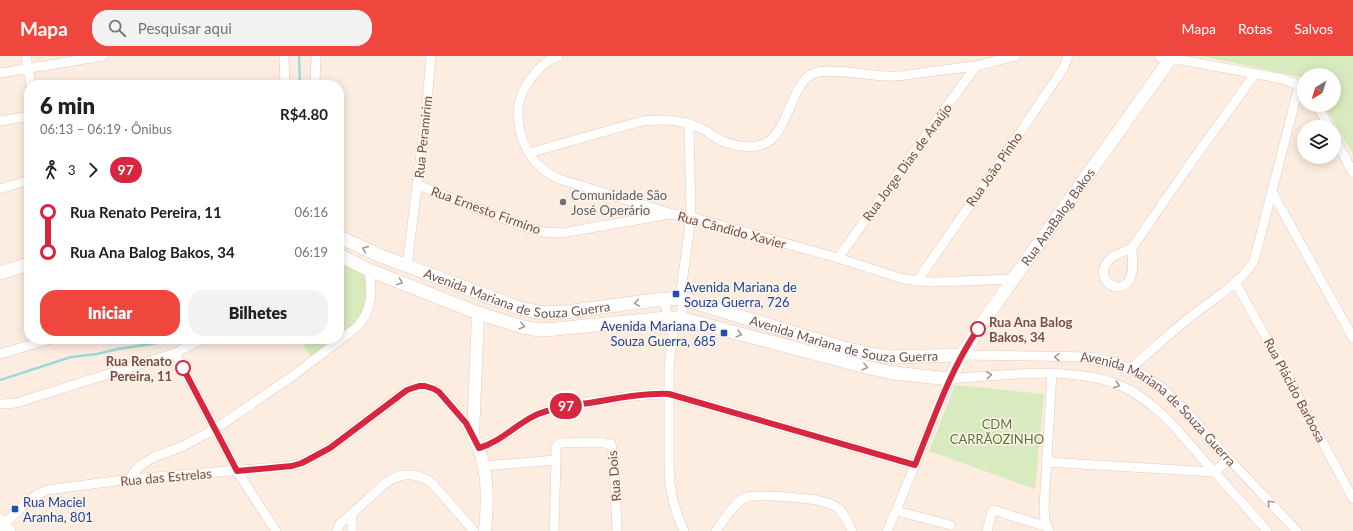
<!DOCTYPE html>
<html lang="pt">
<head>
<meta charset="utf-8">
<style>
  :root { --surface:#fff; --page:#f2f2f2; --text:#202124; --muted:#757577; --accent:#ef473e }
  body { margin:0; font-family:Lato,sans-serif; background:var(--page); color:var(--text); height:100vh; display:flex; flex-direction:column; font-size:15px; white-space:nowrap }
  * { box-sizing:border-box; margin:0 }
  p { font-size:13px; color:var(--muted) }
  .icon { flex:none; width:22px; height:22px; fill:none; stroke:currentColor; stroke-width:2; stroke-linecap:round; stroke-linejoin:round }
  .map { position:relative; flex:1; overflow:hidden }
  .panel { position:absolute; left:24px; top:24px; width:320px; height:264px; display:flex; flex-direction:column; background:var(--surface); border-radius:16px; box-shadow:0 2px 10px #0003 }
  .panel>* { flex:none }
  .badge { padding:0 8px; border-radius:13px; font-size:14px; line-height:26px }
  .needle { width:26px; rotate:218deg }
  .buttons { position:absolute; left:1297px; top:12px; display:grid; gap:8px }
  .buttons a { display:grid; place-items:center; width:44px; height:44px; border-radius:50%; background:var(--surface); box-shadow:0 2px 10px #0003; font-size:20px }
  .map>.badge { position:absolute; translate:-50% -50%; box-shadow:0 0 0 2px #fff }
  .legs { display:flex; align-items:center; gap:6px; height:44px; padding:0 16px; font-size:13px }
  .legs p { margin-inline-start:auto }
  .head { display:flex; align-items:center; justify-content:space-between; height:68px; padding:0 16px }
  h1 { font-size:22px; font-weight:800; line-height:30px }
  .primary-button { display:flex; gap:8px; margin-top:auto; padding:8px 16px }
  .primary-button a { flex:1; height:46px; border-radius:16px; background:var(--accent); color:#fff; font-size:16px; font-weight:800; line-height:46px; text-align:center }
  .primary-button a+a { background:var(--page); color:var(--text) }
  ul { padding:0 16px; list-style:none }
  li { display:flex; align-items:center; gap:14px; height:40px; font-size:15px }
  li i { display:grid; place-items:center; width:6px; height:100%; margin:0 5px; background:currentColor }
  li i::after { content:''; width:10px; height:10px; margin:-5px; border:3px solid; border-radius:50%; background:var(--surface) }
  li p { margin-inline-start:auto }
  li:first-child i { background:linear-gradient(#0000 50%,currentColor 0) }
  li:last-child i { background:linear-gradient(currentColor 50%,#0000 0) }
  header { display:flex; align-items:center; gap:24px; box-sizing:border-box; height:56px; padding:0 20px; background:var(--accent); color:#fff }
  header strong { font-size:19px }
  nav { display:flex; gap:22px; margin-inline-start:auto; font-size:14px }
  .search { width:280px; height:36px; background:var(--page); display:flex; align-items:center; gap:10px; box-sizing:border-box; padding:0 14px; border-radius:16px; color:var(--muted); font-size:15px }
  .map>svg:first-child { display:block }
  .green { fill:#d8ebbe }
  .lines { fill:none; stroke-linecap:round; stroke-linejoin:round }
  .stream { stroke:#9adad9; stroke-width:2.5 }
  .minor-casing { stroke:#e4c9bf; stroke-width:10 }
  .tertiary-casing { stroke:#e4c9bf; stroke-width:13 }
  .secondary-casing { stroke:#e9c9bb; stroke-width:14 }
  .minor { stroke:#fff; stroke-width:9 }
  .tertiary { stroke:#fff; stroke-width:12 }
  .secondary { stroke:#fff; stroke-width:13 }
  .oneway { stroke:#ac9590 }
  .line-1-casing { stroke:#fff; stroke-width:9 }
  .line-1 { stroke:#d7263d; stroke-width:6 }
  .worship-dot { fill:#6b7280; stroke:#fff2e8; stroke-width:1.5 }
  .transit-dot { fill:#1a4fb4; stroke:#fff2e8; stroke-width:1.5 }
  .stop-1-dot { fill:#fff; stroke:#d7263d; stroke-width:2 }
  .labels { text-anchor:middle; stroke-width:3; stroke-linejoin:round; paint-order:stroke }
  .street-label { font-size:13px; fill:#754f46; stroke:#fff2e8 }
  .worship-label { font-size:13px; fill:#5b616d; stroke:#fff2e8; text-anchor:start }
  .transit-label { font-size:13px; fill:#164399; stroke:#fff2e8; text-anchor:start }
  .stop-label { font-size:13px; font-weight:bold; fill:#754f46; stroke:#fff2e8; text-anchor:start }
  .park-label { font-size:13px; fill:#57763b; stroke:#fff2e8 }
</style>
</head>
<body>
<header>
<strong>Mapa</strong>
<div class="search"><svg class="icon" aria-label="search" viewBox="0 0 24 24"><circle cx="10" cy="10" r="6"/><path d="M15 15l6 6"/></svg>Pesquisar aqui</div>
<nav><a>Mapa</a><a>Rotas</a><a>Salvos</a></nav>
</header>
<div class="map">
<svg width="1353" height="475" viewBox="0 0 1353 475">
  <rect width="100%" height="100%" fill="#fdede0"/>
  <path class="green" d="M1202,0H1353V98L1324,49H1334V19H1304V22Z
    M339,205L367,216L369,231L365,258L339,281Z
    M300,283H336L311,302Z
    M955,329L1044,338L1035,433L929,395Z"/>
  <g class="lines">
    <path class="stream" d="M299,0L300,29
      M0,324L71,301L97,298L118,293L157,287L163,283"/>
    <g class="minor-casing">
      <g id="minor">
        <path d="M26,0L31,29"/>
        <path d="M284,0L285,29"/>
        <path d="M558,0C539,7 519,33 518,55C518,72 523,91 534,104C540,113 550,118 559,123L673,158L691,161L838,202L900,222L917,225L934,226L1014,223"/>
        <path d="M1171,2L1283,23L1293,27L1303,33"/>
        <path d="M0,17L103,0"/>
        <path d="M315,29L316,0"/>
        <path d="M1317,49L1329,71"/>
        <path d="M0,65L29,60"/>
        <path d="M1334,81L1353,117"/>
        <path d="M529,97L642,65C662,63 679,63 698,71C705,73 710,78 716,82C729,89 742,92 757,90C789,85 788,31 812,18C825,12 852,17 866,18C873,19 880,20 887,20C900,21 914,18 927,16C943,14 959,12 975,10C988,7 1002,3 1016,0"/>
        <path d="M418,129L522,170L543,176L562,177L670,158"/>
        <path d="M0,133L29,124"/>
        <path d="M1272,136L1353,282"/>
        <path d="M1132,192L1185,115L1255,18"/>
        <path d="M1132,192C1132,203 1135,217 1128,226C1115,241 1092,219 1110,203C1116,198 1125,195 1132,192Z"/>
        <path d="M838,202L976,10"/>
        <path d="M407,210L426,57L431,0"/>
        <path d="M917,225L991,119L1063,13L1068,0"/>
        <path d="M1235,226L1281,308L1353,443"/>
        <path d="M680,242L691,161L689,67"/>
        <path d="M663,243L670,266"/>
        <path d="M175,297L237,415L276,475"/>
        <path d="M0,298L51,283"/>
        <path id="s1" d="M962,299L1091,301L1116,307L1140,317L1161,331L1185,354L1229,403L1297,475"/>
        <path d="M1131,312C1151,295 1169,278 1189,262C1210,245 1240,228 1254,205L1299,30"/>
        <path d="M0,348L16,347L175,297L202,283"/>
        <path d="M479,392C500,386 516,369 535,360C553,350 575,349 595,345C619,342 644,337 669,338L915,409"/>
        <path d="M556,404V391L560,387L596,386L611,388L614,407L617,475"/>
        <path d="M1046,406L1214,416L1229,403"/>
        <path d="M484,410L556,404L554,475"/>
        <path d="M130,423L135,415L141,409L154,401L183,390L215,373L294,319L357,271C373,254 372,235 369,214"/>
        <path d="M896,455L950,469"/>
        <path d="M0,462L4,469L11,475"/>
        <path d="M0,472C16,458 27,442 47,434L130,423L292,410L302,407L330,392L407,334C415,332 423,329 432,332C444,336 466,368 473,379"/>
        <path d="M337,475L340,468C350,460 359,451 368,443C388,424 403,409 431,426L474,475"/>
        <path d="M352,475V458"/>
        <path d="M684,475L678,461L673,444L670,428L669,410V313L673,273L680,262L684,243"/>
        <path d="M716,475C724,464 733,447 747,441C756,438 813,442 824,446C828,447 834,449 838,452C844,457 849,468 852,475"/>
        <path d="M887,475L896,455L950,323C1000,319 1072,310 1119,329C1156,344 1182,380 1208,409C1228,431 1248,453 1267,475"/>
        <path d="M987,475L992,456L994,454L1047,471"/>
        <path d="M1049,475L1045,464L1044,451L1052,317"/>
      </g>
    </g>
    <g class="tertiary-casing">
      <path id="tertiary" d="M478,257L473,380C489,410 488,442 485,475"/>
    </g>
    <g class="secondary-casing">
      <g id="secondary">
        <path id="s2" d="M339,181L381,200L522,253L544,257L565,256L655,244L680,242L840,291L870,298L888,301L962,299"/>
        <path id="s3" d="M339,199L369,214L478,257L523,271L539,274L556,273L666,262H680L870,312L894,317L950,323L962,299L982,267L1171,2L1161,0"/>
        <path d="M0,217L29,208"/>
      </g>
    </g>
    <use href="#minor" class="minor"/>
    <use href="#tertiary" class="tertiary"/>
    <use href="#secondary" class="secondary"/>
  </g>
  <defs><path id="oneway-chevron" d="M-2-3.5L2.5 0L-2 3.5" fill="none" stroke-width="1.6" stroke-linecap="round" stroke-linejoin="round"/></defs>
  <g class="oneway">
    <use href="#oneway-chevron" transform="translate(365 193) rotate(-156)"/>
    <use href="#oneway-chevron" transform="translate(400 226) rotate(22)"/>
    <use href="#oneway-chevron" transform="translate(637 247) rotate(171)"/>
    <use href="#oneway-chevron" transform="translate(522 270) rotate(14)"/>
    <use href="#oneway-chevron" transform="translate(739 278) rotate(15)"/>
    <use href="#oneway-chevron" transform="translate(1057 301) rotate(-179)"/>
    <use href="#oneway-chevron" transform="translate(865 311) rotate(14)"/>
    <use href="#oneway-chevron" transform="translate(989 319) rotate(-5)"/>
    <use href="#oneway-chevron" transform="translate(1117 329) rotate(21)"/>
    <use href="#oneway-chevron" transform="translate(1270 447) rotate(-133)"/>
  </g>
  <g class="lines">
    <g class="line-1-casing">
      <path id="line-1" d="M183,312L237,415L292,410L302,407L330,392L407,334L419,330H425L434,333L439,336L466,367L479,392C501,386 517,367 538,358C556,351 576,349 595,346C619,342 644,337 669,338L915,409C934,362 950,314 978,273"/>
    </g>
    <use href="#line-1" class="line-1"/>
  </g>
  <circle class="worship-dot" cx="563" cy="146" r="4"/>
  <g class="transit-dot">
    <rect x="672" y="234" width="8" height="8" rx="2"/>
    <rect x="720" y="273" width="8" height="8" rx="2"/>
    <rect x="11" y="449" width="8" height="8" rx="2"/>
  </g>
  <g class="stop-1-dot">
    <circle cx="978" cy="273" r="7"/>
    <circle cx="183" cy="312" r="7"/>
  </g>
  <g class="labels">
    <g class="street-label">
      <text transform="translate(423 81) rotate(-84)" y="5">Rua Peramirim</text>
      <text transform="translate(907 106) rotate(-54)" y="5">Rua Jorge Dias de Araújo</text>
      <text transform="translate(994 113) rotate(-55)" y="5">Rua João Pinho</text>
      <text transform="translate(486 154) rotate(20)" y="5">Rua Ernesto Firmino</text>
      <text dy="5" stroke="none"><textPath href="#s3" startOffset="828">Rua AnaBalog Bakos</textPath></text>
      <text transform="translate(732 174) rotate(15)" y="5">Rua Cândido Xavier</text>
      <text dy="5" stroke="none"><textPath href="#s2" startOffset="189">Avenida Mariana de Souza Guerra</textPath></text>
      <text dy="5" stroke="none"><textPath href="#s2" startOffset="526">Avenida Mariana de Souza Guerra</textPath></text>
      <text transform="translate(1295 334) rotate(62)" y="5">Rua Plácido Barbosa</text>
      <text dy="5" stroke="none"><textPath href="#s1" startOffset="215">Avenida Mariana de Souza Guerra</textPath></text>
      <text transform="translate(614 420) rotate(-95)" y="5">Rua Dois</text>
      <text transform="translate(166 421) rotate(-5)" y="5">Rua das Estrelas</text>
    </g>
    <g class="worship-label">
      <text x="571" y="144">Comunidade São<tspan x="571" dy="15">José Operário</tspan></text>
    </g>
    <g class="transit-label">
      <text x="684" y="236">Avenida Mariana de<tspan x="684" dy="15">Souza Guerra, 726</tspan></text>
      <text x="716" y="275" text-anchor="end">Avenida Mariana De<tspan x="716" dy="15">Souza Guerra, 685</tspan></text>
      <text x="23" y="451">Rua Maciel<tspan x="23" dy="15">Aranha, 801</tspan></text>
    </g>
    <g class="stop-label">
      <text x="989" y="271">Rua Ana Balog<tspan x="989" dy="15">Bakos, 34</tspan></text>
      <text x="172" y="310" text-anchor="end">Rua Renato<tspan x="172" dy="15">Pereira, 11</tspan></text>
    </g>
    <g class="park-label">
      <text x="997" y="373">CDM<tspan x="997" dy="15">CARRÃOZINHO</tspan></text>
    </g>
  </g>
</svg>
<div class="buttons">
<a><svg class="needle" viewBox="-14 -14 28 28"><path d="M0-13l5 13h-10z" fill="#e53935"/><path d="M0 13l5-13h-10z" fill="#757577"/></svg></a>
<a><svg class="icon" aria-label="layers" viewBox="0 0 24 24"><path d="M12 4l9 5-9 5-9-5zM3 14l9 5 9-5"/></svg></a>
</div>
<b class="badge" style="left:566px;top:350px;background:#d7263d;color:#fff">97</b>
<section class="panel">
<div class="head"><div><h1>6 min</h1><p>06:13 – 06:19 · Ônibus</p></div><b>R$4.80</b></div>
<div class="legs"><svg class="icon" aria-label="walk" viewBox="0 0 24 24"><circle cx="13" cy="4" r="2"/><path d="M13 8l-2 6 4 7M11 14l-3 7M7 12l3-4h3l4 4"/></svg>3<svg class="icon" aria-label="forward" viewBox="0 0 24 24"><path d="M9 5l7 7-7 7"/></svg><b class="badge" style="background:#d7263d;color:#fff">97</b></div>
<ul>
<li><i style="color:#d7263d"></i><b>Rua Renato Pereira, 11</b><p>06:16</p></li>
<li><i style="color:#d7263d"></i><b>Rua Ana Balog Bakos, 34</b><p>06:19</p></li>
</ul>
<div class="primary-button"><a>Iniciar</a><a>Bilhetes</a></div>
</section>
</div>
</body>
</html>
